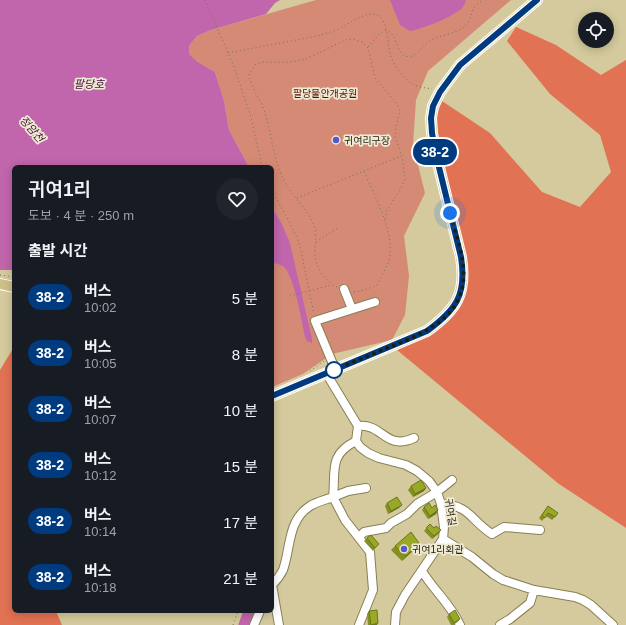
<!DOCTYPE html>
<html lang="ko">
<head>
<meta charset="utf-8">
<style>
  :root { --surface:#171b24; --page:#20242c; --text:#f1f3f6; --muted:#9ea1a6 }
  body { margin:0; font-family:Arial,"Noto Sans KR",sans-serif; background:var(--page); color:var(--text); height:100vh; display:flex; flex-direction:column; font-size:15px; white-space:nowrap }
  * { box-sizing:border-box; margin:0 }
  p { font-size:13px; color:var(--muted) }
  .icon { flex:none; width:22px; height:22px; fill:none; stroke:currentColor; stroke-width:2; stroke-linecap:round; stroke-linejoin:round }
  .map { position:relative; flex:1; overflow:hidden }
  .details { position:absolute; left:12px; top:165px; width:262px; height:448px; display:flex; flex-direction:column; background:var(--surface); border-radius:6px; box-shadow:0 2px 10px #0003 }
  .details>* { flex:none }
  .badge { padding:0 8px; border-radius:13px; font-size:14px; line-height:26px }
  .fabs { position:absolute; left:578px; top:12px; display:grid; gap:8px }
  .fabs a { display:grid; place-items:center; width:36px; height:36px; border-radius:50%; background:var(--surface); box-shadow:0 2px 10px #0003; font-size:20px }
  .you { position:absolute; width:20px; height:20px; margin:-10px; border:3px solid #fff; border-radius:50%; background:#1a73e8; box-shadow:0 0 0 6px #1a73e833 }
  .map>.badge { position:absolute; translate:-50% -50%; box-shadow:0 0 0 2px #fff }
  h2 { padding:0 16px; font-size:15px; line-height:36px }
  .round { display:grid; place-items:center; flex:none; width:42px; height:42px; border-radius:21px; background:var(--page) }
  .head { display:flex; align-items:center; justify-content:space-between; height:68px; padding:0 16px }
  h1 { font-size:19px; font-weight:600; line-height:30px }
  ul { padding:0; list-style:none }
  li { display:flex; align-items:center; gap:12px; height:56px; padding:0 16px }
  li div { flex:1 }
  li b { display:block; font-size:15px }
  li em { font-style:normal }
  li .badge { min-width:44px; font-weight:700; text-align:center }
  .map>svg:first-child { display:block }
  .green { fill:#d58a76 }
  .forest { fill:#e17253 }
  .water { fill:#c165ac }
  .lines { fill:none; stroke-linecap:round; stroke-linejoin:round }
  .river { stroke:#c165ac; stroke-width:11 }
  .minor-casing { stroke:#897f55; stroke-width:10 }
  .major-casing { stroke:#fff; stroke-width:12 }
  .path { stroke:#787152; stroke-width:1; stroke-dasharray:1 3; stroke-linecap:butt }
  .minor { stroke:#fff; stroke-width:8 }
  .major { stroke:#cec086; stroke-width:10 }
  .wall { fill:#849022 }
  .shaded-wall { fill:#6c761b }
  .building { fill:#9aa827; stroke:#6c761b }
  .line-casing { stroke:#fff; stroke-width:9 }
  .line { stroke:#003b80; stroke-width:6 }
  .walk { stroke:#201c0b; stroke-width:4; stroke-dasharray:0 7.2 }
  .poi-dot { fill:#5258cf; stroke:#efead4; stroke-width:1.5 }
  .stop-dot { fill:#fff; stroke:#003b80; stroke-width:2 }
  .labels { text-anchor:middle; stroke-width:3.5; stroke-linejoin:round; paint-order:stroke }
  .park-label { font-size:10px; fill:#550e00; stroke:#efead4 }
  .poi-label { font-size:10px; fill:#201c0b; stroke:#efead4; text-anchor:start }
  .street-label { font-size:10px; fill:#201c0b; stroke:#efead4 }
  .water-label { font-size:11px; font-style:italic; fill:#470c3c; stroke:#efead4 }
</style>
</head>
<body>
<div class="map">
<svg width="626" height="625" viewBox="0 0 626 625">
  <rect width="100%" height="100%" fill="#d4ca9d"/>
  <path class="green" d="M316,0H511L428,71L416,100L413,145L425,193L404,236L409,276L405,315L392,340L332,354L303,374L272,387V263H276L281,222L272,207V167H249L229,130L224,101L215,72L198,62L189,54V46L197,36L211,30Z"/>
  <path class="forest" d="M516,27L556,45L601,75L626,60V528L559,484L397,350L429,335L447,320L461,304L466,285L435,120L442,101L490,133L542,192L580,207L611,172L600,135L550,94L507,41Z
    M14,347V611H56L62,625H0V370Z"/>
  <path class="water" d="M0,0H280L275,3L266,14L211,30L197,36L189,46V54L198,62L215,72L224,101L229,130L249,167H14V270H0Z
    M390,0H466C465,3 464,6 462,8C453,17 422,29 410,31L400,25Z
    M272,207L281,222L290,243L312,339V343L307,341L305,337C302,322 294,276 284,267C281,265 276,263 272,263Z"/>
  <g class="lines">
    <path class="river" d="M244,625L249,611"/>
    <g class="minor-casing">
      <path id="minor" d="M344,289L352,309
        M335,369L315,321L375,302
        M326,373L358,426L356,441L360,447L368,453L379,458L406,465L417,471L429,481L437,492L441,504L444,527L443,539L405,595L396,612L395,625
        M358,426C383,423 385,451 414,438
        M441,504C470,505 471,521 492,534L504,527L540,530
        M359,537L364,532L386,528L391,523L407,514L417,504L437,492L452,480
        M443,539L472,557L493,574L503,580L534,590L575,597L583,600L591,605L613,625
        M422,571C434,591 450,603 460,625
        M272,585C276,581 280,576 283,570C291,548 287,521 310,506C316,502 325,500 333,497C336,471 328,455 356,441
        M272,585L279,625
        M254,625L260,611
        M359,625L373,590L370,552L345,520L333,497L348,491L366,488
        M500,625L510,619L530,603L534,590"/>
    </g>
    <g class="major-casing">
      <path id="major" d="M0,284L14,287
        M272,396L427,331C456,310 467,294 461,257L436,155L432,133L431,118L433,106L440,92L460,65L537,0"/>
    </g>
    <path class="path" d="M205,0L234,67L251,117L262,167
      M368,47L379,34L386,30C398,34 395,51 405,56C414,60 424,45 430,41C441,34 458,34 466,25C471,20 471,13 474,8C476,5 480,2 483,0
      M228,53C249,49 270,45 291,41C306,38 321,36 336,30C347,26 365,10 377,15C389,20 387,46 391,57C395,67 404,79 414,85C419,87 426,88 432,89
      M272,190L294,231L300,246L314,314
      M297,198L401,156
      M316,242L338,228
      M0,275L14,277
      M337,287C327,283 316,268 315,256C314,247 317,237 315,229C310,212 296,200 287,186C272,161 273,136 264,110C260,98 250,87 249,74L256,64L262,62H290L306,59L345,40L353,39L362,42L368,48L375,78L397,104L400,111L396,127L395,137L402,156L405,180L400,190L387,210L385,219
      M354,292L365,290L377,285C381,277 386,269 389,260C396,234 374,195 364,171
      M290,296L331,285
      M310,371L324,361
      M233,625L238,611"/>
    <use href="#minor" class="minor"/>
    <use href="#major" class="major"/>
  </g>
  <path class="wall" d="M411,486L426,488L424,491L413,497L408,490Z
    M387,503L399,508L388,514L385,506Z
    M548,506L556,516L552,520L546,516L542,521L539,518Z
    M424,507L432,508L438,510L436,514L428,519L422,510Z
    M430,524L439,533L432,539L424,531Z
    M367,538L379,544L373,551L364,541Z
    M395,546L416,548L402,561L391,550Z
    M369,611L377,625H368L367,614Z
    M449,614L460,619L457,622L453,625H451L447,617Z"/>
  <path class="shaded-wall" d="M426,488L424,491L413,497L415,494Z
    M402,505L399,508L388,514L391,511Z
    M438,510L436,514L428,519L430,516Z
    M441,530L439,533L432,539L434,536Z
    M419,543L416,548L402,561L406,556Z
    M460,619L457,622L453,625L454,623Z
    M378,623L377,625H371Z"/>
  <path class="building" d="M421,480L426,488L415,494L411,486Z
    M397,497L402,505L391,511L387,503Z
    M429,503L432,508L435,505L438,510L430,516L424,507Z
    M548,506L558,513L555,517L548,513L545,518L542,515Z
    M430,524L434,528L436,526L441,530L434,536L426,528Z
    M411,532L419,543L406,556L395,546Z
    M371,535L379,544L375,548L367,538Z
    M377,610L378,623L371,625L369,611Z
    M455,610L460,619L454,623L449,614Z"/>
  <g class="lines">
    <g class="line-casing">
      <path id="line" d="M272,396L427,331C456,310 467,295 461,257L436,155L432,133L431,118L433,106L440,92L460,65L537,0"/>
    </g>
    <use href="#line" class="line"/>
    <path class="walk" d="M334,370C351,363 368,356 385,349C417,336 458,322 463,283C466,260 456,235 450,213"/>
  </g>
  <g class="poi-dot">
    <circle cx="336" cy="140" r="4"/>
    <circle cx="404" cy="549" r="4"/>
  </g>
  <circle class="stop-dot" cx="334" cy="370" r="8"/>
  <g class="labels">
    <g class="park-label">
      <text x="325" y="97">팔당물안개공원</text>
    </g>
    <g class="poi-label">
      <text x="344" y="144">귀여리구장</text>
      <text x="412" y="553">귀여1리회관</text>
    </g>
    <g class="street-label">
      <text transform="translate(451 512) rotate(81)" y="4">귀여길</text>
    </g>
    <g class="water-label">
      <text x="89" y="88">팔당호</text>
      <text transform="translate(32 129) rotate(49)" y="4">정암천</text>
    </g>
  </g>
</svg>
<div class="fabs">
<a><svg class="icon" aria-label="locate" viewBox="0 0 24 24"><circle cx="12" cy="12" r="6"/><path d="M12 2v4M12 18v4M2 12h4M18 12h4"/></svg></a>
</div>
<div class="you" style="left:450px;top:213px"></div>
<b class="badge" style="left:435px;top:152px;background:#003b80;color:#fff">38-2</b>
<section class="details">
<div class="head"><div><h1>귀여1리</h1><p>도보 · 4 분 · 250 m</p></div><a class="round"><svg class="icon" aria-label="heart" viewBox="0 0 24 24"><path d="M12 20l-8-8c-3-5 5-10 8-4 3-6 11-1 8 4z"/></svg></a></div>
<h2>출발 시간</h2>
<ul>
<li><span class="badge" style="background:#003b80;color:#fff">38-2</span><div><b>버스</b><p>10:02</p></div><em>5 분</em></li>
<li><span class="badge" style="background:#003b80;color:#fff">38-2</span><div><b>버스</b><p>10:05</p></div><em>8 분</em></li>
<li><span class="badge" style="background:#003b80;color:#fff">38-2</span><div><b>버스</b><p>10:07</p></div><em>10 분</em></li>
<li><span class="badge" style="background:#003b80;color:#fff">38-2</span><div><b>버스</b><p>10:12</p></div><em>15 분</em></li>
<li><span class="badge" style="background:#003b80;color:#fff">38-2</span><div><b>버스</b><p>10:14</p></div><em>17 분</em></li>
<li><span class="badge" style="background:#003b80;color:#fff">38-2</span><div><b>버스</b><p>10:18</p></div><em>21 분</em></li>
</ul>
</section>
</div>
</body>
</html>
